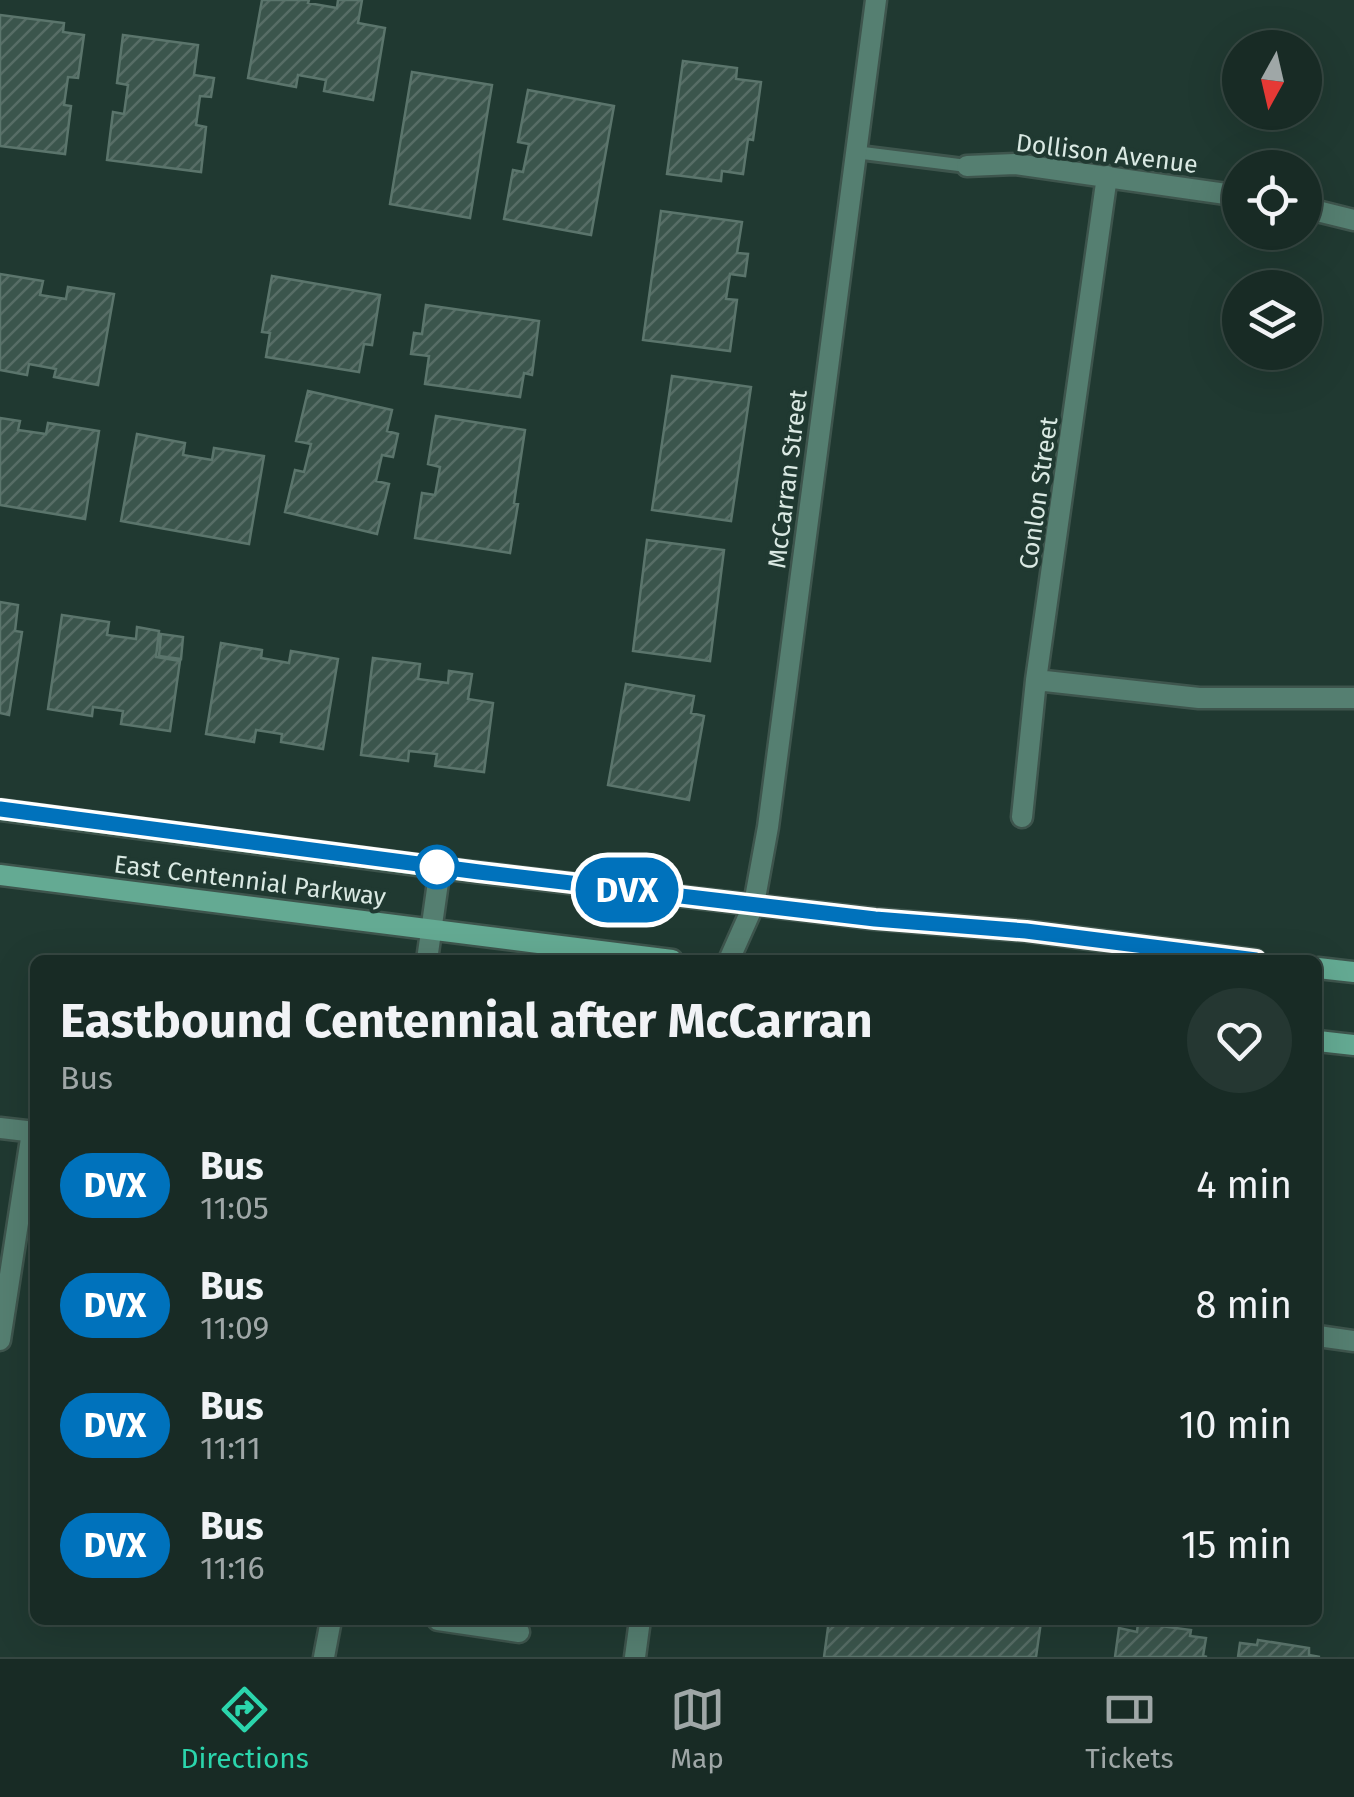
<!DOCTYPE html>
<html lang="en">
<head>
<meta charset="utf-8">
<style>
  :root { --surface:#182b25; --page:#253732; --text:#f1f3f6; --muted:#9fa7a7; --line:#364742; --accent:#2bd5ac }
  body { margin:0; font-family:"Fira Sans",sans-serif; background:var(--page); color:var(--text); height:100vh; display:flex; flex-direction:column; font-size:38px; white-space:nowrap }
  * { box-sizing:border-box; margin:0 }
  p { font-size:32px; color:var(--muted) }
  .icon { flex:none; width:55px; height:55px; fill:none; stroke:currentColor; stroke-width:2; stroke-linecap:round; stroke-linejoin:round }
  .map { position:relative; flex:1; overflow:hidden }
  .panel { position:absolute; left:30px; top:955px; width:1292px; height:670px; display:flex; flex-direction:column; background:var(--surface); border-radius:15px; box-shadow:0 10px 40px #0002,0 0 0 2px var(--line) }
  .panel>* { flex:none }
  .badge { padding:0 20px; border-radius:32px; font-size:35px; line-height:65px }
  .needle { width:65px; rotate:188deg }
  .tools { position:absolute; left:1222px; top:30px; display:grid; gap:20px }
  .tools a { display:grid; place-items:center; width:100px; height:100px; border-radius:50%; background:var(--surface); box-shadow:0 10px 40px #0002,0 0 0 2px var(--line); font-size:50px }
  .map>.badge { position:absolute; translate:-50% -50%; box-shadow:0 0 0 5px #fff }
  .round { display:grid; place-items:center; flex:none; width:105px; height:105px; border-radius:52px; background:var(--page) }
  .head { display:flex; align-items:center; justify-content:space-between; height:170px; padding:0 30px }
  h1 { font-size:48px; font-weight:700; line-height:75px }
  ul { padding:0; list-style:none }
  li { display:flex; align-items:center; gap:30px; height:120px; padding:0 30px }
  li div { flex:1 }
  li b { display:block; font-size:38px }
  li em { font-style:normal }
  li .badge { min-width:110px; font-weight:700; text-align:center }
  .dock { display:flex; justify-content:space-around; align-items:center; height:140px; border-top:2px solid var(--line); background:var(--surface); font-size:28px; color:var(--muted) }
  .dock a { display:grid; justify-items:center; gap:5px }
  .dock .on { color:var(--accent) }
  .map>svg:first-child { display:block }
  .building { fill:url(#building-hatch); stroke:#5b756c; stroke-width:2.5 }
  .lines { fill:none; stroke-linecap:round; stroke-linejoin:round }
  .service-casing { stroke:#3e554d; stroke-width:18 }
  .minor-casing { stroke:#3e554d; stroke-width:25 }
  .tertiary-casing { stroke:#3e554d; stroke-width:25 }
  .secondary-casing { stroke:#3e554d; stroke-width:25 }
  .service { stroke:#557f71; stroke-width:12 }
  .minor { stroke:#557f71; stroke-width:20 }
  .tertiary { stroke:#557f71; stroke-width:20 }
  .secondary { stroke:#64aa93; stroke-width:20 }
  .line-casing { stroke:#fff; stroke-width:22 }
  .line { stroke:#0072bc; stroke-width:15 }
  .stop-dot { fill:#fff; stroke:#0072bc; stroke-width:5 }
  .labels { text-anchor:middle; stroke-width:8; stroke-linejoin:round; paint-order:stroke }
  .street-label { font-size:25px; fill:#dae9e3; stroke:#203931 }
</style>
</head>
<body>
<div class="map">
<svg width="1354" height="1657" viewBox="0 0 1354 1657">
  <defs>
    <pattern id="building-hatch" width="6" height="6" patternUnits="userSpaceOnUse" patternTransform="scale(2.5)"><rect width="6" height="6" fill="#3b554c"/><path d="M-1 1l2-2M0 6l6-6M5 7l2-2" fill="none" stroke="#576d66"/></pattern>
  </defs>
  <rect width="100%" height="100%" fill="#203931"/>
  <path class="building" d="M262,0H309L308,3L337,8L338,0H362L358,23L385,28L373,100L324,91L326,80L298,75L296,87L248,78Z
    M0,15L64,23L63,32L84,35L78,78L68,77L64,105L71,106L65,154L0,146Z
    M123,35L198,45L194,75L214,78L211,97L200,96L196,125L206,127L201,172L107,160L113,112L124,114L128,85L117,83Z
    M683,61L737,68L736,79L761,82L753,140L748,139L743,174L722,171L721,181L667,174Z
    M412,72L492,85L470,218L390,204Z
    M528,90L614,106L591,235L504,219L513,170L523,172L529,144L518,142Z
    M661,211L742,222L737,253L748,254L745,276L730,274L726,299L737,300L730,351L643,340Z
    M0,274L43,281L40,295L66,299L68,287L114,294L98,385L54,377L56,369L29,364L27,375L0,370Z
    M272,276L380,295L372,345L364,344L359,372L266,357L270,333L262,332Z
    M426,305L539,321L532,375L524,373L520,397L425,384L429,356L411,354L414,333L422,334Z
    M672,376L751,387L731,521L652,510Z
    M308,391L392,410L387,431L398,434L393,457L382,455L376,481L389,484L377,534L285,512L295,470L304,472L311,444L296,441Z
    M436,416L525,430L514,503L518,504L510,553L415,538L422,493L435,495L440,467L428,464Z
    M0,418L20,421L18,430L46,434L48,423L99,431L85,519L0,505Z
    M137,434L185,443L183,455L212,460L214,448L264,456L249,544L121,521Z
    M647,540L724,550L710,661L633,651Z
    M0,602L18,605L15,631L22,632L9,715L0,713Z
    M62,615L109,622L107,635L136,639L137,627L159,631L156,657L180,661L170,731L121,724L123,711L93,707L92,716L48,709Z
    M161,634L183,637L181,659L159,656Z
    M221,643L262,650L261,658L289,663L291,651L338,659L323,749L281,742L282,734L256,730L254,742L206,734Z
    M373,658L420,664L418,679L448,683L449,671L472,674L468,699L493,703L484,772L435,766L437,754L409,751L408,761L361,755Z
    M626,684L694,696L691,713L704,716L689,800L608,785Z
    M829,1620H917L952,1625V1620L1041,1622L1036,1657H824Z
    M1138,1623L1191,1630L1190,1636L1206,1638L1203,1656L1207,1657H1115L1119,1628L1137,1632Z
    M1258,1640L1309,1648V1655L1320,1657H1238L1240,1643L1257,1645Z"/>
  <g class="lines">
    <g class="service-casing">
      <path id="service" d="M855,152L967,166"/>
    </g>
    <g class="minor-casing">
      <path id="minor" d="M967,166L1015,164L1240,196
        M1305,208L1354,220
        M1036,680L1199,698H1354
        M1022,817L1036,680L1107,176
        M427,960L440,868
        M0,1128L35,1132
        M1318,1336L1354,1341
        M0,1340L32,1132
        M438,1620L519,1632
        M324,1657L331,1620"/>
    </g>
    <g class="tertiary-casing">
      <path id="tertiary" d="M729,960L754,904L768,827L876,0
        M635,1657L640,1620"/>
    </g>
    <g class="secondary-casing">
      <path id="secondary" d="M0,810L440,868L875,919L1026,931L1255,960
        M0,875L672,960
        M1318,968L1354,972
        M1318,1041L1354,1045"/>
    </g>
    <use href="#service" class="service"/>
    <use href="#minor" class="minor"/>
    <use href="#tertiary" class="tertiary"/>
    <use href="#secondary" class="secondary"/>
  </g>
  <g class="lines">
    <g class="line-casing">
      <path id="line" d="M0,809L479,872L875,919L1026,931L1256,960"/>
    </g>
    <use href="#line" class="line"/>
  </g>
  <circle class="stop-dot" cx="437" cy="867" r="20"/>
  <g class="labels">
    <g class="street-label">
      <text transform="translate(1107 153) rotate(7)" y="9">Dollison Avenue</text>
      <text transform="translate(787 479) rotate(-83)" y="9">McCarran Street</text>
      <text transform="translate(1038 493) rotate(-82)" y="9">Conlon Street</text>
      <text transform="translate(250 880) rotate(7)" y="9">East Centennial Parkway</text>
    </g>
  </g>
</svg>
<div class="tools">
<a><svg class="needle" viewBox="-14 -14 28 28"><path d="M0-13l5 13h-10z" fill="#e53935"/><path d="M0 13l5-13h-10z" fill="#9fa7a7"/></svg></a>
<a><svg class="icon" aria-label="locate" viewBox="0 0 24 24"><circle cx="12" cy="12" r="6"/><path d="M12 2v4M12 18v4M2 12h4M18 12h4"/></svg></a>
<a><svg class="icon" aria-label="layers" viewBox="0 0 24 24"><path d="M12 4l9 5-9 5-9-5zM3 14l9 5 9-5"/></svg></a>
</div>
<b class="badge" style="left:627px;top:890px;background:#0072bc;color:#fff">DVX</b>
<section class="panel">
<div class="head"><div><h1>Eastbound Centennial after McCarran</h1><p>Bus</p></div><a class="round"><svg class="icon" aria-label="heart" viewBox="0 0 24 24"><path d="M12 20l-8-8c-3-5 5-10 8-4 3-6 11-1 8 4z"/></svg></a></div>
<ul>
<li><span class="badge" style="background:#0072bc;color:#fff">DVX</span><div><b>Bus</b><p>11:05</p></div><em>4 min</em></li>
<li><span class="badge" style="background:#0072bc;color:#fff">DVX</span><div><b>Bus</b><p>11:09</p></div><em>8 min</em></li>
<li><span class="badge" style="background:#0072bc;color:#fff">DVX</span><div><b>Bus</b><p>11:11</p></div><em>10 min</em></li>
<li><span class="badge" style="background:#0072bc;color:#fff">DVX</span><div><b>Bus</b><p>11:16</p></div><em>15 min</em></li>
</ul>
</section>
</div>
<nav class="dock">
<a class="on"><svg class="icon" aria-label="directions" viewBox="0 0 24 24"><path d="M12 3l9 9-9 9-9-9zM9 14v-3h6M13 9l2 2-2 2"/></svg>Directions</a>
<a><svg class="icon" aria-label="map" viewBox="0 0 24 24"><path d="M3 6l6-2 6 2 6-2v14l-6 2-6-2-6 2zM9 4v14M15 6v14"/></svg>Map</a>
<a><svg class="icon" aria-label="tickets" viewBox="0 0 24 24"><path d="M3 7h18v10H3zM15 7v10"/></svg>Tickets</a>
</nav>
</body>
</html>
